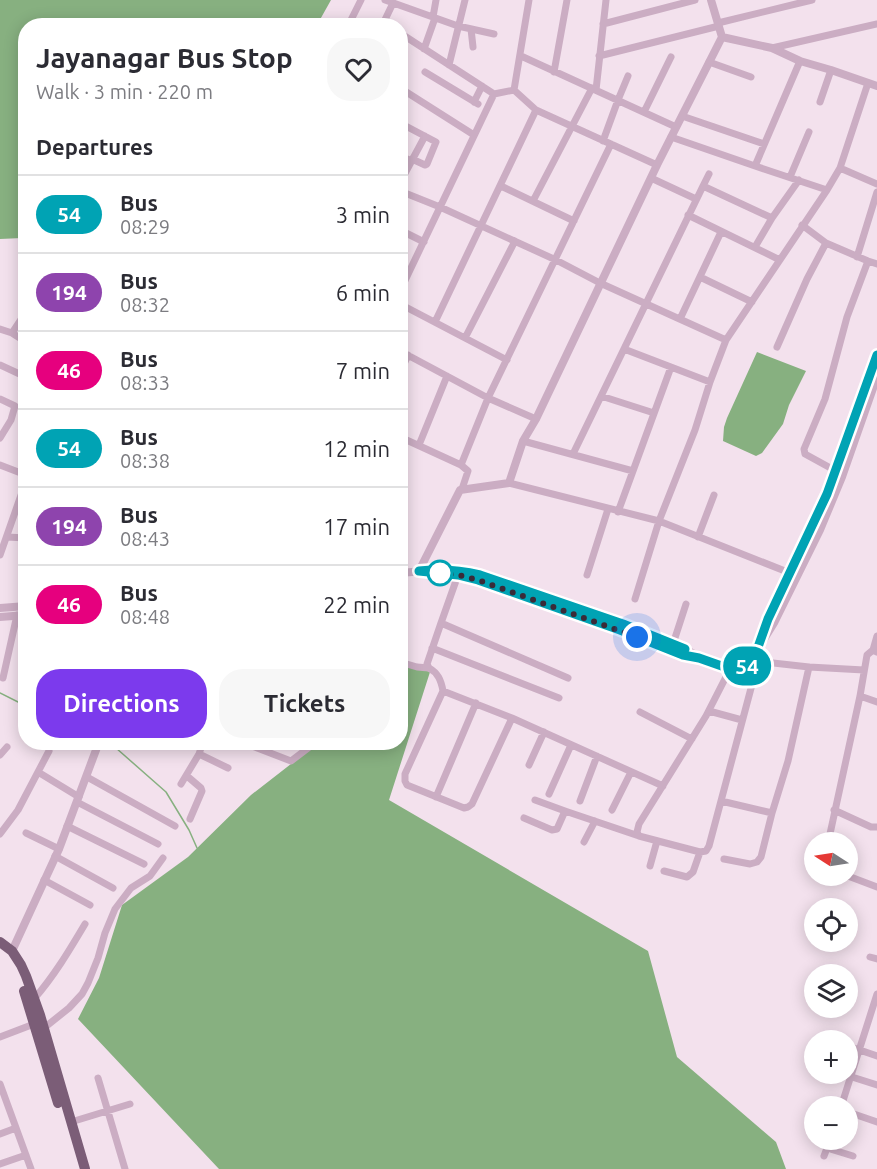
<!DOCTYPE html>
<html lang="en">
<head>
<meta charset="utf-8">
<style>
  :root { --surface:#fff; --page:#f7f7f7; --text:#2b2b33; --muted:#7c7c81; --line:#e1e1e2; --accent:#7c3aed }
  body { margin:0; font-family:Ubuntu,sans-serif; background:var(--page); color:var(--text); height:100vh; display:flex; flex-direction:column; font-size:22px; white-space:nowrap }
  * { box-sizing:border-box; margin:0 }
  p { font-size:20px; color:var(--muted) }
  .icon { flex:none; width:33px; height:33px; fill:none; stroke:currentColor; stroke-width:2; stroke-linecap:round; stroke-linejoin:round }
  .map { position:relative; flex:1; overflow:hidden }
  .sheet { position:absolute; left:18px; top:18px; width:390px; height:732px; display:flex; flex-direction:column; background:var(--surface); border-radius:24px; box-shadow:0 3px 15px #0003 }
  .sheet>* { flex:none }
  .badge { padding:0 12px; border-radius:20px; font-size:21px; line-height:39px }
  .needle { width:39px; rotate:282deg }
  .buttons { position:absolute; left:804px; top:832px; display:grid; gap:12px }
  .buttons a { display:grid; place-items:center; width:54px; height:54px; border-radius:50%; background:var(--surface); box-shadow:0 3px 15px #0003; font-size:30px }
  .you { position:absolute; width:30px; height:30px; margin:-15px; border:4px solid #fff; border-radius:50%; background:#1a73e8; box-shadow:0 0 0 9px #1a73e833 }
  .map>.badge { position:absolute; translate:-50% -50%; box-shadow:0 0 0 3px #fff }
  h2 { padding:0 18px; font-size:22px; line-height:54px }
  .round { display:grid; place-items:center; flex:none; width:63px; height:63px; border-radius:24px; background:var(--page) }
  .headline { display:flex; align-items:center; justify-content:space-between; height:102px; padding:0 18px }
  h1 { font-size:28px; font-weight:700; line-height:45px }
  .action { display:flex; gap:12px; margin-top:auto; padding:12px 18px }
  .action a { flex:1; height:69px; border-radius:24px; background:var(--accent); color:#fff; font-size:24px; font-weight:700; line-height:69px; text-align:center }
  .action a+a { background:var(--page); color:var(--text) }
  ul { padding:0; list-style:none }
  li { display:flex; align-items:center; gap:18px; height:78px; padding:0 18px; border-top:2px solid var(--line) }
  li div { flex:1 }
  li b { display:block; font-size:22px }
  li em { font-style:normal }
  li .badge { min-width:66px; font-weight:700; text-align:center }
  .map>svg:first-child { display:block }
  .water { fill:#87b080 }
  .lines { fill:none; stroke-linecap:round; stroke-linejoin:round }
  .stream { stroke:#87b080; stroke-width:1.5 }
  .minor { stroke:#cbadc3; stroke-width:7 }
  .tertiary { stroke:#cbadc3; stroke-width:8 }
  .primary { stroke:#7b5d77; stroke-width:10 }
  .line-casing { stroke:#fff; stroke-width:14 }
  .line { stroke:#00a3b4; stroke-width:9 }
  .walk { stroke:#3a2b38; stroke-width:6; stroke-dasharray:0 10.8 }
  .stop-dot { fill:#fff; stroke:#00a3b4; stroke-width:3 }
</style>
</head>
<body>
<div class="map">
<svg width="877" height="1169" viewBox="0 0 877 1169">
  <rect width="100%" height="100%" fill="#f3e1ed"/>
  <path class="water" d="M0,0H331L317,25L26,26L25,234L22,238L0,239Z
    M757,352L806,371L789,405L783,424L762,453L756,456L723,441L724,427L727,418Z
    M401,662L430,672L389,800L648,951L677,1057L776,1142L786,1169H219L78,1019L99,978L122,905L188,857L251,795L318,743L400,742Z"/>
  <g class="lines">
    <path class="stream" d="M0,693L26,706
      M114,742L116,748L166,792L189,830L197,848"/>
    <path class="minor" d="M385,0L458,26L494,34
      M433,17L436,0
      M718,23L812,0
      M603,24L695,0
      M348,26L361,0
      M382,26L393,3
      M471,29L473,47
      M400,33L494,94L514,90
      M772,48L877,24
      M424,49L435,18
      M521,56L676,127
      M599,56L719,26
      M800,61L755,166L827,190
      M709,62L751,77
      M449,65L465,0
      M425,72L478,104
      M554,72L567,0
      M400,88L474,135
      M514,90L536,110L657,165
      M514,90L529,0
      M596,90L606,0
      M474,102L482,86
      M820,102L831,70
      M644,112L671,57
      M682,116L764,144
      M400,123L436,142L427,164L425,165L412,159
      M671,137L755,166
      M603,141L618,100L628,76
      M400,155L411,161
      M840,168L877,184
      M403,177L425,136
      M790,177L809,132
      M651,178L696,199
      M501,186L574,221
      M703,186L709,174
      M400,191L440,207L556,260L600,283L726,340
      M533,201L592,88
      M688,215L780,260
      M802,225L826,243L868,261L877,264
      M400,230L424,242
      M755,247L772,218
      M857,257L877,192
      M700,277L752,302
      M400,291L494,94
      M400,304L507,360
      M680,319L721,232
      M435,322L536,110
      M0,329L12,333L26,342
      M12,333L26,312
      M465,338L515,241
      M777,347L807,279L826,243
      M624,349L710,382
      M400,351L488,398L536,419
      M0,365L26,377
      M400,373L408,355
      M601,396L654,413
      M0,399L15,406L11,420L0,438
      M400,437L461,465L468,471L462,489
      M523,441L633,471
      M419,445L447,376
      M573,454L703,186L772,218L799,180
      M0,465L26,475
      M461,465L488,398L611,144
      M836,471L805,454L804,449L825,399L847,317L868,261
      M509,483L659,521L790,573
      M618,512L671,367
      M7,537L26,538
      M698,537L714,495
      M0,555L26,481
      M587,575L608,509
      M635,599L659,521L695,430L710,382L726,340L827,190L840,168L868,83
      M441,623L458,575
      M673,644L686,604
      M432,648L559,698
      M873,650L877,636
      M756,661L809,667L864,670
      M400,662L417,667L429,668
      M3,678L17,615
      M443,691C441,680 438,673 429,668L427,664L441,623L568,678
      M860,696L877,702
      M709,711L742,720
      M640,712L692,739
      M512,718L472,804L468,807L464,808L407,785L405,781V774L443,691L512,718L663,786
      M242,742L291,761L316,742
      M199,754L228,768
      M0,755L7,747
      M529,765L544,732
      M38,772L79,797
      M187,776L201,788L202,791L190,819
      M87,777L175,826
      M181,784L199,754L203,742
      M549,794L571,745
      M436,797L476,703
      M580,801L597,756
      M721,801L772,813
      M77,802L158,844
      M612,810L631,772
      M834,810L871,827H877
      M565,811L639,836L700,852L706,851L709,846L758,662
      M524,818L552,830L557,829L565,811L535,800
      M67,826L144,864
      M26,833L59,849
      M0,834L18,810L49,751
      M639,836L637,832L639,824L706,716L730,669
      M584,842L595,821
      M828,843L860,696L867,655L873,650L877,652
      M55,856L113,888
      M724,859L750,864L757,862L761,857L772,813L788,761L809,667
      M650,866L657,841
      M664,871L687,877L693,872L700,852
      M848,876L877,887
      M44,880L90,905
      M870,957L877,959
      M34,999C54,976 69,951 85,924
      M44,1028L69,1008L82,994L88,983L98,958L105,933L115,909L131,888L150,876L163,858
      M0,1037L34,1024
      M848,1046L877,1056
      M852,1077L877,1085
      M98,1078L125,1169
      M0,1084L31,1169
      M841,1107L877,994
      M848,1112L877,1122
      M71,1122L130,1104
      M0,1134L16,1128
      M827,1148L853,1156
      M824,1156L830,1140
      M0,1164L26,1155"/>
    <path class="tertiary" d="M722,37L772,48L800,61L831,70L877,86
      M419,571L460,490L509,483L523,441L536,419L657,165L722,37L711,0
      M419,571L458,575L478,580L620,630L683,655L699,658L733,670L744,669L751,660L774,623L820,530L842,477L877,377
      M464,571L480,575L623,624L685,649L694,654
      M400,573L424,571
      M0,608L26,606
      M0,617L26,615
      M760,638L768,619L827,494L877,355
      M12,951L59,849L99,742"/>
    <path class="primary" d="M0,942L12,951L21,965L26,976L40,1015L85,1169
      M24,991L58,1103"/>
  </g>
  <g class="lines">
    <g class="line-casing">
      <path id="line" d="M685,649L623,624L480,575C459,570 440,569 419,571L458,575L478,580L620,630L683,655L699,658L733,670L744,669L751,660L757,650L768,619L827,494L877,355"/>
    </g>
    <use href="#line" class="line"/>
    <path class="walk" d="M440,573L458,575L478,580L637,637"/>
  </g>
  <circle class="stop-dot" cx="440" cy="573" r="12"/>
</svg>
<div class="buttons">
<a><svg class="needle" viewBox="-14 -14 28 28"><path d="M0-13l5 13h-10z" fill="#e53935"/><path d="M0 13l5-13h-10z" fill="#7c7c81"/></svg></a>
<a><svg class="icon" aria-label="locate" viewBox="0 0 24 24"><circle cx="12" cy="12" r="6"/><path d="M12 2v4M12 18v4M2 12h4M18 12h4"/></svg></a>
<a><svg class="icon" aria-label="layers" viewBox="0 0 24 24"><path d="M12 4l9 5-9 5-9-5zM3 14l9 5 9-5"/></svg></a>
<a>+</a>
<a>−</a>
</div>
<div class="you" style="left:637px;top:637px"></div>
<b class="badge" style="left:747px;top:666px;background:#00a3b4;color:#fff">54</b>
<section class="sheet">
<div class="headline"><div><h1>Jayanagar Bus Stop</h1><p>Walk · 3 min · 220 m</p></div><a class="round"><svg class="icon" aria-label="heart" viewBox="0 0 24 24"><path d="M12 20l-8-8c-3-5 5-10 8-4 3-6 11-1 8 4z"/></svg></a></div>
<h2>Departures</h2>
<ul>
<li><span class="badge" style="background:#00a3b4;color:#fff">54</span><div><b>Bus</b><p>08:29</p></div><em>3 min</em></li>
<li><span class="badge" style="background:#8e44ad;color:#fff">194</span><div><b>Bus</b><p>08:32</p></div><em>6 min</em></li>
<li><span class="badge" style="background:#e6007e;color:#fff">46</span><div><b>Bus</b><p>08:33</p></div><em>7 min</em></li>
<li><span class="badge" style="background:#00a3b4;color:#fff">54</span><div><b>Bus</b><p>08:38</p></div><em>12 min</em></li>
<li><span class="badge" style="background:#8e44ad;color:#fff">194</span><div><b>Bus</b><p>08:43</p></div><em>17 min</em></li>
<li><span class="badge" style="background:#e6007e;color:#fff">46</span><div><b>Bus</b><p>08:48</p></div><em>22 min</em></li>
</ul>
<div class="action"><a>Directions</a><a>Tickets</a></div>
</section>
</div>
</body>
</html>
